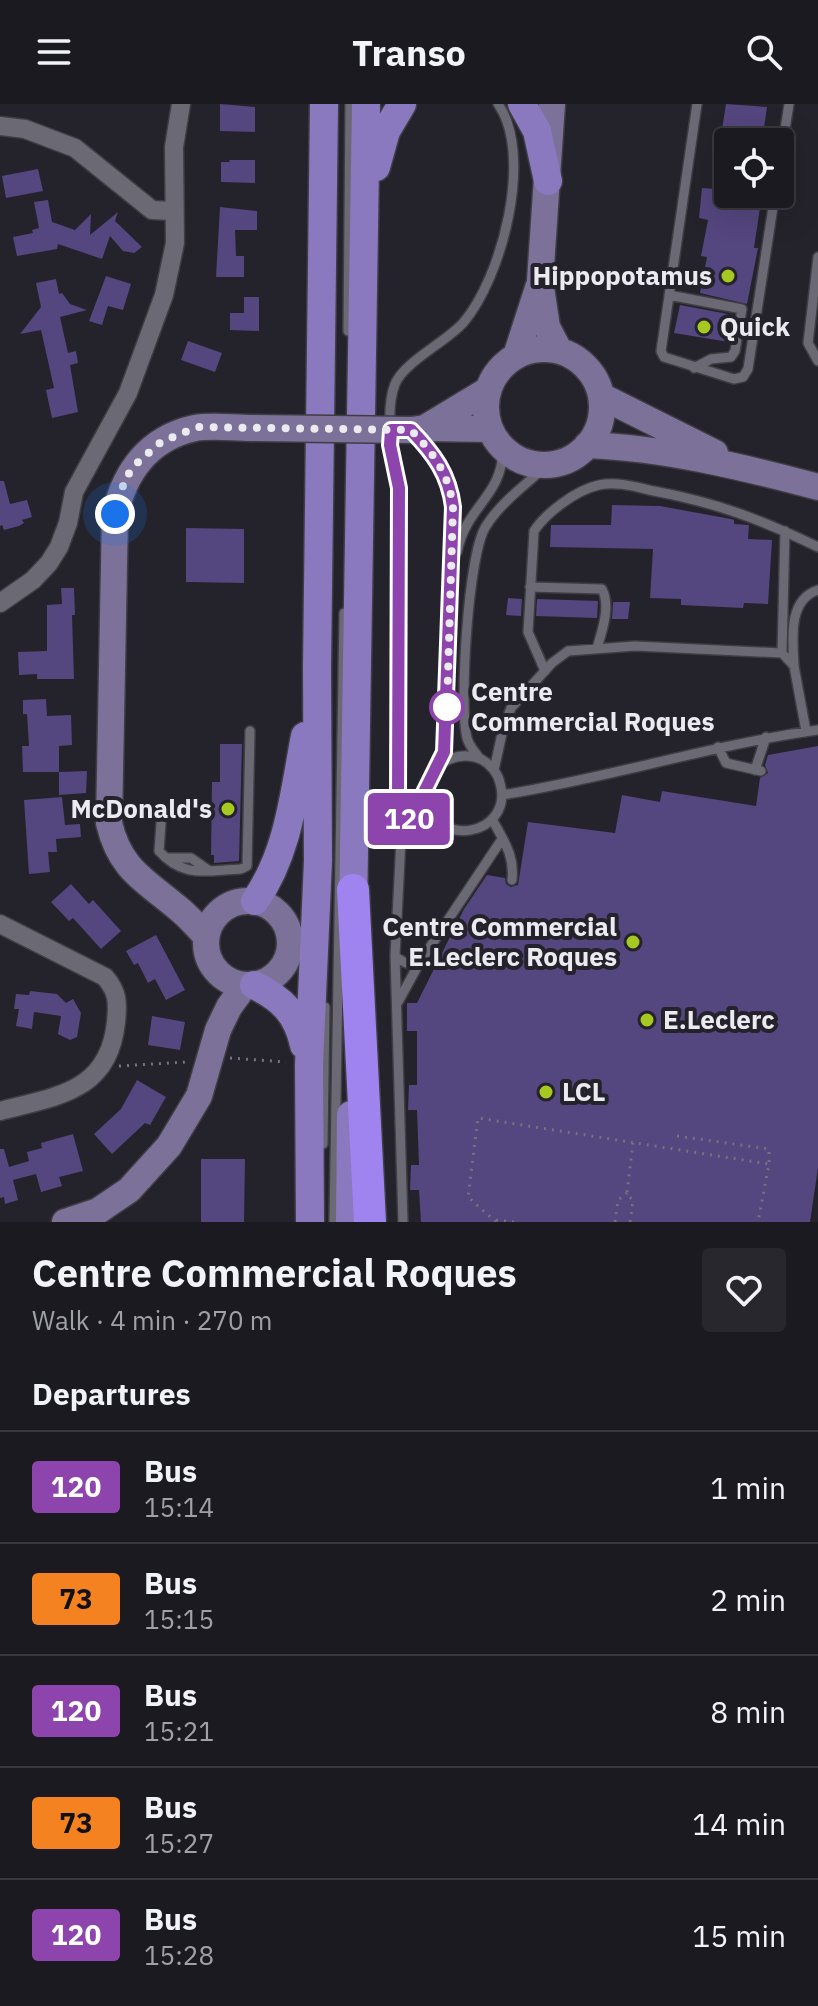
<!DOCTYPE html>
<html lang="en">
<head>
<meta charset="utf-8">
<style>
  :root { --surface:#1b1a20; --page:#28272d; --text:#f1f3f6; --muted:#a0a1a5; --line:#39383e }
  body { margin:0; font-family:"IBM Plex Sans",sans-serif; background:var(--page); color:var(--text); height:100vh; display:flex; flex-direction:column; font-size:30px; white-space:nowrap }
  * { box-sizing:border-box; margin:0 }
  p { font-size:26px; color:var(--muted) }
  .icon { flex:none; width:44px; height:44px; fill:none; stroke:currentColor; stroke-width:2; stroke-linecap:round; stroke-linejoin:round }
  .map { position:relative; height:1118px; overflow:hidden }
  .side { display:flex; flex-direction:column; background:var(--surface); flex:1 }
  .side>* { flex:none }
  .badge { padding:0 16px; border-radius:6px; font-size:28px; line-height:52px }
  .controls { position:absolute; left:714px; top:24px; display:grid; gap:16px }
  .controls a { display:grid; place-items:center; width:80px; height:80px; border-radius:8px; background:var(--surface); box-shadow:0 8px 32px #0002,0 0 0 2px var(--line); font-size:40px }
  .you { position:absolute; width:40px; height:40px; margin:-20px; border:6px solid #fff; border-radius:50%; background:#1a73e8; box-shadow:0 0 0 12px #1a73e833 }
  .map>.badge { position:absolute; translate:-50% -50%; box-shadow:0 0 0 4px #fff }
  h2 { padding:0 32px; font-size:30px; line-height:72px }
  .round { display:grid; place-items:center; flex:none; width:84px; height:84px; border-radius:8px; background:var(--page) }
  .headline { display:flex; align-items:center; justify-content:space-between; height:136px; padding:0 32px }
  h1 { font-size:38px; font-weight:700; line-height:60px }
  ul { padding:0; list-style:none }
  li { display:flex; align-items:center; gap:24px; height:112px; padding:0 32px; border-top:2px solid var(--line) }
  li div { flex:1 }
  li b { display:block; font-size:30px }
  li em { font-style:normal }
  li .badge { min-width:88px; font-weight:700; text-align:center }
  header { display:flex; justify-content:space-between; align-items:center; height:104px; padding:0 32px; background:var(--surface); font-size:36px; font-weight:700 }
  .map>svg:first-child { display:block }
  .building { fill:#54467e }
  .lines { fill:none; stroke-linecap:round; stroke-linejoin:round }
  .lane-casing { stroke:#3f3d44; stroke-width:12 }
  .street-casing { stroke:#3f3d44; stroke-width:21 }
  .secondary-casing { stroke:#3f3d44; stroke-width:29 }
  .primary-casing { stroke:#3f3d44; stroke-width:31 }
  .highway-casing { stroke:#3f3d44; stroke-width:35 }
  .path { stroke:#74737b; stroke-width:3; stroke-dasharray:2 6; stroke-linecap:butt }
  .lane { stroke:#6b6974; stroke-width:9 }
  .street { stroke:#6b6974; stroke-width:18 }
  .secondary { stroke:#7b7199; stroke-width:26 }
  .primary { stroke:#8a79be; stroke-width:28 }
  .highway { stroke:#9f84ef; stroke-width:32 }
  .secondary-bridge-casing { stroke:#3f3d44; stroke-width:29; stroke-linecap:butt }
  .secondary-bridge { stroke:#7b7199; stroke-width:26 }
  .line-casing { stroke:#fff; stroke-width:18 }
  .line { stroke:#8e44ad; stroke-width:12 }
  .walk { stroke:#ebeaf0; stroke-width:8; stroke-dasharray:0 14.4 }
  .poi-dot { fill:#a6c821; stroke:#24232b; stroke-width:3 }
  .stop-dot { fill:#fff; stroke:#8e44ad; stroke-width:4 }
  .labels { text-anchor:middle; stroke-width:8; stroke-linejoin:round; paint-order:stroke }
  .poi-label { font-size:26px; font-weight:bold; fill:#ebeaf0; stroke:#24232b; text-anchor:end }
  .stop-label { font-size:26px; font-weight:bold; fill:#ebeaf0; stroke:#24232b; text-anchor:start }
</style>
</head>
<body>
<header><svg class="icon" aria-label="menu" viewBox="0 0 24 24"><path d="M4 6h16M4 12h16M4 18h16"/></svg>Transo<svg class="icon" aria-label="search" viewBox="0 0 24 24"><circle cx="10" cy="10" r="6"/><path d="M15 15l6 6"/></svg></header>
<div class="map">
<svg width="818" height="1118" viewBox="0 0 818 1118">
  <rect width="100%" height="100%" fill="#24232b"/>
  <path class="building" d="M220,0L255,3V28L220,27Z
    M726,0L767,3L762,38H720Z
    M229,56H255V79L221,78V58H230Z
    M728,58V90H762L754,144H758L747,200L700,189L707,153L701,152L708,116L699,114L702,84L716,85Z
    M38,65L43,87L6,94L2,72Z
    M48,96L52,118L75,126L91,110L90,131L118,108L115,117L142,143L134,149L123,147L110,132L102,155L58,140L57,145L17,152L13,133L33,129L32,126L39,124L34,98Z
    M220,103L257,107V126H235L236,152H244V173H216Z
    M106,172L131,180L123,206L108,202L102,221L89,217Z
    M56,175L59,190L62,189L70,200L87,206L60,213L68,249L76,247L78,259L70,261L78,308L52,314L46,286L54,284L41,226L20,230L41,203L36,179Z
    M244,193H259V227L230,226V209H244Z
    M680,201L733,211L729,238L674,229Z
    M188,237L222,249L215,268L181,256Z
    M0,377H4L10,400L27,396L32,413L22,416L24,419L19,422L4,426L2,421L0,422Z
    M612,401L660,402L731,415L734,416V420L749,421L748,435L772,436L768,500L744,499L743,504L681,501V495L650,494L653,445L550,443L551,421H611Z
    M186,424L244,425V479L186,478Z
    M61,484H74L75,511H72L74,575H37V570L19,571L18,548L47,547V501L62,500Z
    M508,494L522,495L521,512L506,511Z
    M537,495L598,497L597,514L536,512Z
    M613,498H630L628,515H612Z
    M46,595L47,612L71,611L72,641L59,642V668H23L22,642H29L27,610H23V596Z
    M220,640H242L239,757L214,759V751H211L212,678H220Z
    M818,642V1064L810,1118H421L419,1086H410L411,1061H419L417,1006H408L409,981H417V927H407V899H417L464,805L487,771L505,774L506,780L511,783L518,781L528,718L615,729L622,691L660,698L662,687L756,702L760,674L768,669L765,661L768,651Z
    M87,667L86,689L59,691V668Z
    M62,693L65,721L80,720L81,733L56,735L57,748H48L50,768L29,770L24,696Z
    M71,780L89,800L93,796L121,827L101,845L73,814L69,817L51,798Z
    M156,831L185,886L166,896L155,875L148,879L138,859L134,861L126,847Z
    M30,887L57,890L66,899L73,895L81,909L77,933L70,936L58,930L61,912L34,908L32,925L16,922L19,905H14L16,890L29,891Z
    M152,912L185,918L180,946L148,941Z
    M137,976L166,993L150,1021L145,1019L112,1050L94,1030L121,1005Z
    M73,1030L83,1067L59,1073L62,1082L41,1088L36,1070L13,1076L18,1096L5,1100L4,1093L0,1094V1045H4L9,1063L29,1057L27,1048L42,1044L41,1039Z
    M201,1055H245L244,1118H201Z"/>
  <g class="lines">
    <g class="lane-casing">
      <path id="lane" d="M697,0L661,247L664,253L734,275L743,273L748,265L775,90
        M780,57L789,0
        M818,153L808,239L818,257
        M669,191L742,205L735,247L731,253L711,255L694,264
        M348,227L350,0
        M457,448C467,400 502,394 503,345
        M530,483L602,485C611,502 602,527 597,544
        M782,549L785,427
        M794,562C793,537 787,496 818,486
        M545,567L528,528L534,427C546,409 576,386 599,381C617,377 636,383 654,387C717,399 760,415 818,443
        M718,643L726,659L761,667
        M480,655C475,648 469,642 467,634C459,601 468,449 486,422C501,398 527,380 547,361
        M494,666L503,625L511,604L552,559L568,547L635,542L782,549L794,562L806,627
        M755,666L766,633
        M426,687C430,749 515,732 500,679C498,669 490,660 481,655C466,649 452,652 439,661
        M502,691C608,674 711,641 818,626
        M492,715C503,736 515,751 512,776
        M161,719L159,747C184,775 207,766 241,765L247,762L250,627
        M403,731L444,648L453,469V403L448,376L431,346L413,329
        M167,754H191L208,766
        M395,852C405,860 412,863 422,855L502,735
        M398,898L421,856
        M323,1040L325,903
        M334,1118L344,509
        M403,1118L395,852L401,735L398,696L399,384C393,355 384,308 395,280C404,258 446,238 463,219C502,174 534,51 498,0"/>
    </g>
    <g class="street-casing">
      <path id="street" d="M0,22L25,25L75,44L152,106L173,107
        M0,499L33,476L49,459L59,443L68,419L74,388L128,289L164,191L175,139L174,43L181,0
        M0,820L105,873C118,888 118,899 116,918C109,988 57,992 0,1007"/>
    </g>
    <g class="secondary-casing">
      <path id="secondary" d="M552,0L540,177L547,223L559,246
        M486 303a58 58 0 1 1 116 0a58 58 0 1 1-116 0Z
        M516,252L538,184
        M601,292L715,349
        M425,324L488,286
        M411,326L425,324L490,325
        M587,341C665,344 743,363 818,383
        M206 839a42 42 0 1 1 84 0a42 42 0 1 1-84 0Z
        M206,832C197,823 189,813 179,805C145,776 120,766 109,719L115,410C125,367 149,334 195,324C212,321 233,324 251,324
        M65,1118L98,1107L129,1086L169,1042L199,992L218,926L229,903L245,881"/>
    </g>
    <g class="primary-casing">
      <path id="primary" d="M522,0L537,27L548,77
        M376,63L386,27L402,0
        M255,797C289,748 294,689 305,632
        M353,809L366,0
        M254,881C282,895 297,909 304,941
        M310,1118L309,960L318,757L317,565L324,0
        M350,1118L351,1011"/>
    </g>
    <g class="highway-casing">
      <path id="highway" d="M353,786L370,1118"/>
    </g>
    <path class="path" d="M230,954L286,958
      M119,962L187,958
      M677,1032L769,1045V1060
      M496,1116L514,1118
      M496,1118L468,1093L478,1014L769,1060L758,1118
      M615,1118L618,1096L627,1089
      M630,1118L633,1097L627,1089L633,1039"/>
    <use href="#lane" class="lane"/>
    <use href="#street" class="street"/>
    <use href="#secondary" class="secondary"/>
    <use href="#primary" class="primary"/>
    <use href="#highway" class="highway"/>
    <g class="secondary-bridge-casing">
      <path id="secondary-bridge" d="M251,324L411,326"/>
    </g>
    <use href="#secondary-bridge" class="secondary-bridge"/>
  </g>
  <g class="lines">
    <g class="line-casing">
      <path id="line" d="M391,326H411C434,350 449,370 453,403L444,648L401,735L398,696L399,384L390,341Z"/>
    </g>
    <use href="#line" class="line"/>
    <path class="walk" d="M115,410L125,375L135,361L161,338L197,323L411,326C434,350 449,370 453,403L447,603"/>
  </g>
  <g class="poi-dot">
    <circle cx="728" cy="172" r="8"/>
    <circle cx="704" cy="223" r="8"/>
    <circle cx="228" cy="705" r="8"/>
    <circle cx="633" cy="838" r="8"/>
    <circle cx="647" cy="916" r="8"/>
    <circle cx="546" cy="988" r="8"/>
  </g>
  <circle class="stop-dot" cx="447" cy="603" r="16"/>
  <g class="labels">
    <g class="poi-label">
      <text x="712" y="181">Hippopotamus</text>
      <text x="720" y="232" text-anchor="start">Quick</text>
      <text x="212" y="714">McDonald's</text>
      <text x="617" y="832">Centre Commercial<tspan x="617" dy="30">E.Leclerc Roques</tspan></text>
      <text x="663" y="925" text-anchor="start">E.Leclerc</text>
      <text x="562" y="997" text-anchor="start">LCL</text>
    </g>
    <g class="stop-label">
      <text x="471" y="597">Centre<tspan x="471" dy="30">Commercial Roques</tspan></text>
    </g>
  </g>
</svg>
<div class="controls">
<a><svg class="icon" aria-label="locate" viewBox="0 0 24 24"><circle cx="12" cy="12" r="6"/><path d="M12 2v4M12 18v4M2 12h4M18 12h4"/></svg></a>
</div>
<div class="you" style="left:115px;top:410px"></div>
<b class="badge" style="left:409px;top:715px;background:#8e44ad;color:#fff">120</b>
</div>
<section class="side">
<div class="headline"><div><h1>Centre Commercial Roques</h1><p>Walk · 4 min · 270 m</p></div><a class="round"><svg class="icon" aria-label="heart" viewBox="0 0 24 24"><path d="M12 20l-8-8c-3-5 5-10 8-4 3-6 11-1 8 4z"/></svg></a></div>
<h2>Departures</h2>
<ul>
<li><span class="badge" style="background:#8e44ad;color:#fff">120</span><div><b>Bus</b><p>15:14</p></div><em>1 min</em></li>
<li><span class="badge" style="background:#f58220;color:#111">73</span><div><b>Bus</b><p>15:15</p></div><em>2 min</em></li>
<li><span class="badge" style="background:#8e44ad;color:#fff">120</span><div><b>Bus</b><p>15:21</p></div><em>8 min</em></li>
<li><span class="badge" style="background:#f58220;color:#111">73</span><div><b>Bus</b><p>15:27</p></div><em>14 min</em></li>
<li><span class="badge" style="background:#8e44ad;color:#fff">120</span><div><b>Bus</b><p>15:28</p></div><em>15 min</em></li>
</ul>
</section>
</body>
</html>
